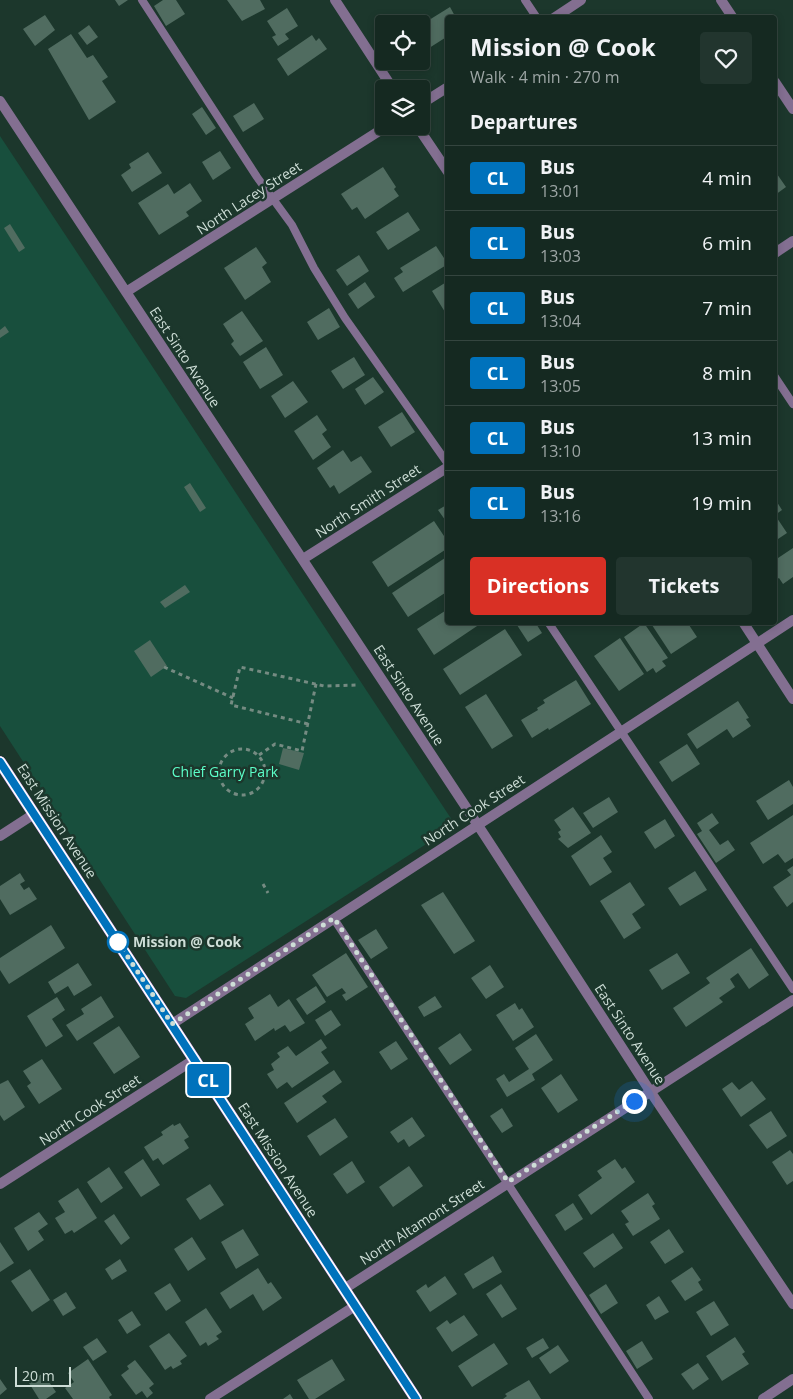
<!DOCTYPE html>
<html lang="en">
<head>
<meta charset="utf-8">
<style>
  :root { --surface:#152921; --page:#22352e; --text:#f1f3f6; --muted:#9da6a5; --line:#34453f; --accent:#d93025 }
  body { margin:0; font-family:"Open Sans",sans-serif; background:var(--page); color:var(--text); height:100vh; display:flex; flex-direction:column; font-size:19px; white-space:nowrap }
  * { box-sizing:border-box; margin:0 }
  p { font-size:16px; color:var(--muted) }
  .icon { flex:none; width:28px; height:28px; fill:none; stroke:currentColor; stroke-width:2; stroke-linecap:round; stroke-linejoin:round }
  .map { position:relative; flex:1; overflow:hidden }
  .sheet { position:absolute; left:445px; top:15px; width:332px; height:610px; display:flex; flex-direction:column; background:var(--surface); border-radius:5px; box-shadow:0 2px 8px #0003,0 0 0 1px var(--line) }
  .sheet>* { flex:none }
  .badge { padding:0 10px; border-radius:4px; font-size:18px; line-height:32px }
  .controls { position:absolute; left:375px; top:15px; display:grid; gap:10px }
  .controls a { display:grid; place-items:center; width:55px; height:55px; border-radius:5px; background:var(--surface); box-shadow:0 2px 8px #0003,0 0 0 1px var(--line); font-size:25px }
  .scale { position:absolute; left:15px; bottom:12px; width:56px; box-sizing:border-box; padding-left:5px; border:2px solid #ceded7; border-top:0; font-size:14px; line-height:18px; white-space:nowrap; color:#ceded7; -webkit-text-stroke:4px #1c372c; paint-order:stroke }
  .you { position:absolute; width:25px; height:25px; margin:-12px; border:4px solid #fff; border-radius:50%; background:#1a73e8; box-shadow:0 0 0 8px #1a73e833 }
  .map>.badge { position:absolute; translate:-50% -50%; box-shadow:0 0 0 2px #fff }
  h2 { padding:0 25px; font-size:19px; line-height:45px }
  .round { display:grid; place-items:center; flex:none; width:52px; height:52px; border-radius:5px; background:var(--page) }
  .summary { display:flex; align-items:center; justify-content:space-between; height:85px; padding:0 25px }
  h1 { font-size:24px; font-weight:700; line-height:38px }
  .button { display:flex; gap:10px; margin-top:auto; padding:10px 25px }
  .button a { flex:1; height:58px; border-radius:5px; background:var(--accent); color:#fff; font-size:20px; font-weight:700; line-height:58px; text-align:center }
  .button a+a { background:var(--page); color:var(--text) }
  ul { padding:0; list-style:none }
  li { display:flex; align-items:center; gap:15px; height:65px; padding:0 25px; border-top:1px solid var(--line) }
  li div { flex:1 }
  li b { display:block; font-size:19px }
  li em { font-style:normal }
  li .badge { min-width:55px; font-weight:700; text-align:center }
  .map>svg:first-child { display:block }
  .green { fill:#184f3d }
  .building { fill:#506c60 }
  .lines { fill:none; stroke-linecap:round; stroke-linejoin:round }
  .path { stroke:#758b82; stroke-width:3; stroke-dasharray:4 4; stroke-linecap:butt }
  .service { stroke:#836f91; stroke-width:8 }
  .minor { stroke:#836f91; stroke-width:10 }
  .primary { stroke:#d5acf3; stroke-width:12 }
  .line-casing { stroke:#fff; stroke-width:11 }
  .line { stroke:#0072bc; stroke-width:8 }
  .walk { stroke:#ceded7; stroke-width:5; stroke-dasharray:0 9 }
  .stop-dot { fill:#fff; stroke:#0072bc; stroke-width:2.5 }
  .labels { text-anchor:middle; stroke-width:5; stroke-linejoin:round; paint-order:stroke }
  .street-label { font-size:14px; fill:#ceded7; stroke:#1c372c }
  .park-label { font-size:14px; fill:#5cffc9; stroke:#1c372c }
  .stop-label { font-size:14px; font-weight:bold; fill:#ceded7; stroke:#1c372c; text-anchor:start }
</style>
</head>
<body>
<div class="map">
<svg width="793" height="1399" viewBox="0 0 793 1399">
  <rect width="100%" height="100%" fill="#1c372c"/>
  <path class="green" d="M0,136L452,820L451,826L445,832L186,998L175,996L0,726Z"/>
  <path class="building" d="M115,0H128L119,6Z
    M163,0H176L185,14L166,26L154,6Z
    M227,0H260L265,9L242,21Z
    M450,7L456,18H448V36L426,50L421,41V25Z
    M287,8L298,26L285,34L289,39L278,46L272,37L276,35L267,21Z
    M45,15L55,30L35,46L23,29Z
    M89,25L98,37L87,45L78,33Z
    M71,34L87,58L93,55L108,77L102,81L116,102L89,120L48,49Z
    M312,35L316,41L319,38L327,49L288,76L277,59Z
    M254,103L264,119L243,132L233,116Z
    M202,107L216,128L206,135L192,114Z
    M220,151L231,168L213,180L202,162Z
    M148,152L162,173L132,192L121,175L131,168L129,164Z
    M383,167L396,187L394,189L399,196L365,219L357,207L352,210L341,194Z
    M777,174L786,187L775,195V175Z
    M190,183L202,201L186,212L189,216L159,235L138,203L168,184L174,194Z
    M408,212L420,230L388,250L376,232Z
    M10,224L25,248L19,252L4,228Z
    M436,246L448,264L403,292L394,278L403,272L400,268Z
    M256,247L267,263L262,267L271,282L245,300L224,268Z
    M359,255L369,271L347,286L336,270Z
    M448,281V317L432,291Z
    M365,282L375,297L358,309L348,294Z
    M329,308L340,327L318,340L307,322Z
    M242,311L263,341L240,356L231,344L234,341L223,324Z
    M5,326L9,332L0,338V330Z
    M266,347L283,375L260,389L243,362Z
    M354,357L365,375L343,389L331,371Z
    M373,377L384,392L365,405L355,389Z
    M293,381L308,402L285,418L271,396Z
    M402,412L415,432L391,447L378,427Z
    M317,415L327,430L322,434L331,447L313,460L294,431Z
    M343,450L351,462L361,456L372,472L339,494L334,485L330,488L317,468Z
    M190,483L206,508L200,512L184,487Z
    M775,499L782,510L775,515Z
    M448,504V524L438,510Z
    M775,515L787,533L775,541Z
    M434,521L448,542V548L388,587L372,562Z
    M793,548V577L783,584L779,578L777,579L775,577V560Z
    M448,556V591L408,617L392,593Z
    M185,585L190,592L165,608L160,602Z
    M448,609V622H483L434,655L417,629Z
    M515,622H535L542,633L528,642Z
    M650,622H687L697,637L671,654Z
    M644,623L668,658L662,661L666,666L656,673L653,668L647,672L624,637Z
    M505,629L522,655L460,695L443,669Z
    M620,638L644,674L619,691L594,656Z
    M150,640L167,666L151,677L134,651Z
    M576,680L591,704L549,730L548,728L532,738L521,720L538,710L537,708L545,703L543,700Z
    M486,694L513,736L492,749L465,707Z
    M738,701L749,718L746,719L751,726L733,738L727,729L697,749L687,734Z
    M687,744L700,764L672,782L659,762Z
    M283,748L304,753L299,770L279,764Z
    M789,780L793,787V804L768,820L756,801Z
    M609,797L618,812L593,828L583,813Z
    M573,807L591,833L568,848L558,839L561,837L558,832L561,830L554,820Z
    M712,813L719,823L709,830L720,845L728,840L735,850L716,863L697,834L702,831L697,823Z
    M793,815V858L785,863L778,854L763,864L750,843Z
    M665,819L675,836L655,849L644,832Z
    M601,835L612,852L603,858L612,872L590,886L571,856Z
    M793,866V902L787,907L773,887L791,875L787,870Z
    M695,871L707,890L680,906L668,888Z
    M20,873L25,881L20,884L24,890L29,887L37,899L10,915L0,899V886Z
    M630,882L645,905L632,914L641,928L624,939L600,901Z
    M443,892L475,941L454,954L421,905Z
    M51,925L65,948L9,984L0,970V958Z
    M376,929L388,948L371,959L358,940Z
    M751,948L769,975L749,989L738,973L730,979L735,987L719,998L723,1002L686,1027L673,1008L710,983L706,978Z
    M346,953L368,987L346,1001L342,995L346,993L342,988L327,997L312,975Z
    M677,953L690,973L662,990L649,970Z
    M78,963L92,985L74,996L68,986L55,994L48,982Z
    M490,965L504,987L486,999L471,978Z
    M316,986L326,1002L307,1015L296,999Z
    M270,994L278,1007L289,999L305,1023L290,1032L285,1025L275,1031L274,1028L255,1041L245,1024L254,1018L248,1008Z
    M101,996L114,1017L77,1041L66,1025L84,1014L81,1009Z
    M435,996L442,1007L424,1017L418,1007Z
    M57,997L65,1010L52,1019L63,1036L46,1047L27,1016Z
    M515,1003L519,1010L522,1008L534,1027L513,1041L496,1015Z
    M331,1010L341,1025L325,1036L315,1020Z
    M119,1026L140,1057L114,1074L93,1043Z
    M460,1033L472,1050L450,1065L438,1048Z
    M536,1034L553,1060L532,1074L535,1080L507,1097L496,1079L504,1074L509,1082L529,1069L515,1048Z
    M321,1039L327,1048L321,1052L329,1063L292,1088L287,1082L277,1089L267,1074L274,1070L271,1064L280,1057L277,1053L288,1046L296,1056Z
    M396,1041L408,1059L391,1070L379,1052Z
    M42,1059L62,1089L39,1104L27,1086L31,1083L23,1071Z
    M334,1070L342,1082L322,1096L327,1102L297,1123L284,1103Z
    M561,1074L578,1100L558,1113L541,1088Z
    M8,1080L25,1107L4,1121L0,1115V1084Z
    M752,1081L766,1099L741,1117L722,1089L732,1082L739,1090Z
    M502,1108L513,1126L502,1133L490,1116Z
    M771,1111L787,1136L767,1149L749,1125Z
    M412,1117L425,1136L409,1147L404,1139L398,1143L390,1132Z
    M335,1118L348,1137L320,1156L307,1136Z
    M180,1123L189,1137L184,1140L189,1148L163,1165L158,1158L153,1161L144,1147L163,1135L161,1132L173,1124L174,1126Z
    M790,1150L793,1154V1181L787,1185L772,1162Z
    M143,1159L160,1185L141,1197L124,1172Z
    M615,1159L622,1169L625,1167L635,1182L591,1215L578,1195L602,1178L597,1171Z
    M352,1161L365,1182L347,1194L333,1174Z
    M409,1166L423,1186L393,1207L379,1187Z
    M109,1167L123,1188L101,1203L87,1182Z
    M210,1184L224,1205L200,1220L186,1199Z
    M78,1188L97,1218L74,1233L72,1230L65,1234L55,1218L65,1212L58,1201Z
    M648,1193L655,1204L652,1206L660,1219L633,1236L625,1224L629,1222L621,1211Z
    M573,1203L583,1219L565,1231L555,1215Z
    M39,1212L48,1224L38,1231L44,1240L28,1251L14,1228Z
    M114,1214L130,1238L121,1245L104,1221Z
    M243,1229L259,1255L236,1269L221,1242Z
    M669,1229L684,1252L665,1264L650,1242Z
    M613,1233L623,1248L594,1268L583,1253Z
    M192,1237L206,1259L188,1271L174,1249Z
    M0,1242L14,1263L0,1272Z
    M493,1256L502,1272L473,1289L464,1274Z
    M120,1259L127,1271L112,1280L105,1269Z
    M692,1267L701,1280L698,1282L703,1290L685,1301L671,1281Z
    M258,1268L268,1284L271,1282L282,1298L263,1311L253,1294L230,1309L220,1293Z
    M30,1269L50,1300L32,1312L11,1281Z
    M445,1276L457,1294L430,1312L416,1291L426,1284L428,1288Z
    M170,1283L181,1301L166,1311L154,1293Z
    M501,1284L517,1309L502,1318L486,1294Z
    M606,1284L618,1303L601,1314L589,1295Z
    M66,1292L76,1308L63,1316L53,1300Z
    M659,1296L669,1312L655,1320L646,1305Z
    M714,1301L729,1325L711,1336L696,1312Z
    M206,1308L222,1332L216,1336L219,1339L208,1346L206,1342L200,1346L185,1322Z
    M132,1311L141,1325L127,1334L118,1320Z
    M464,1315L478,1335L452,1352L436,1328L447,1320L450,1324Z
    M169,1333L187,1356L180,1361L182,1364L173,1369L171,1366L165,1370L149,1346Z
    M735,1337L745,1352L742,1354L749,1364L722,1381L706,1356Z
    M97,1338L107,1352L93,1361L83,1347Z
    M543,1338L549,1348L532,1358L526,1348Z
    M642,1341L653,1359L637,1369L626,1351Z
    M494,1343L508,1364L472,1387L458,1366Z
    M558,1345L569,1361L550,1374L539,1358Z
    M88,1359L112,1395L109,1397L110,1399H73L65,1388L74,1382L68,1373Z
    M332,1359L345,1380L315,1399H309L297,1380Z
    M135,1360L154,1384L149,1388L153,1393L147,1398L142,1391L136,1395L121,1375L129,1369L127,1366Z
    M698,1363L709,1379L693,1390L681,1374Z
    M43,1373L56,1392L46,1399H39L29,1383Z
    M0,1379L7,1389L0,1395Z
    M529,1380L541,1399H503L507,1396L505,1394Z
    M290,1394L293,1399H283Z"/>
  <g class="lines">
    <path class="path" d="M164,667L233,698
      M308,724L231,705L240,667L324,686L356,685
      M219 772a23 23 0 1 1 46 0a23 23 0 1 1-46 0Z
      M259,755L275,744L302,751L316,684
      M263,884L268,893"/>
    <path class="service" d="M142,0L257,177L292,225L314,268L345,318L448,464
      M525,0L537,18
      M775,377L793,404
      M548,622L793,989
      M334,919L649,1399"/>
    <path class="minor" d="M335,0L393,89
      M721,0L733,18
      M554,18L581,0
      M775,82L793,109
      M0,101L487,839L650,1091L793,1304
      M421,104L448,87
      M417,126L448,172
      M775,253L793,241
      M126,292L387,126
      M303,559L448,467
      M743,622L793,699
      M0,836L34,814
      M172,1024L793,620
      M0,1184L195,1059
      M344,1289L793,1000
      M210,1399L355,1306
      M763,1399L793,1379"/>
    <path class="primary" d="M0,762L416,1399"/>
  </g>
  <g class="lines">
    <g class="line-casing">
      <path id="line" d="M0,762L416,1399"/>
    </g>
    <use href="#line" class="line"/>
    <path class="walk" d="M118,942L172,1024L334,918L508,1182L634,1101"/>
  </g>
  <circle class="stop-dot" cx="118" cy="942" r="10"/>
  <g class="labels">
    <g class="street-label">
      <text transform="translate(249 198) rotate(-33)" y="5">North Lacey Street</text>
      <text transform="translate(185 357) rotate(57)" y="5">East Sinto Avenue</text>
      <text transform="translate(368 501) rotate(-33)" y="5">North Smith Street</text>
      <text transform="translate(409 695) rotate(57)" y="5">East Sinto Avenue</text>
      <text transform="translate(474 810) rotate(-33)" y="5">North Cook Street</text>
      <text transform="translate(57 821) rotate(57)" y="5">East Mission Avenue</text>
      <text transform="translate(630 1034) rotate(57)" y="5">East Sinto Avenue</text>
      <text transform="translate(90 1110) rotate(-33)" y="5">North Cook Street</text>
      <text transform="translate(278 1160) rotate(57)" y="5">East Mission Avenue</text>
      <text transform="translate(422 1222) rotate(-33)" y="5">North Altamont Street</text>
    </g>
    <g class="park-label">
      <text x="225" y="777">Chief Garry Park</text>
    </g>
    <g class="stop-label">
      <text x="133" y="947">Mission @ Cook</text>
    </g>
  </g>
</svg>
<div class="controls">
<a><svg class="icon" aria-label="locate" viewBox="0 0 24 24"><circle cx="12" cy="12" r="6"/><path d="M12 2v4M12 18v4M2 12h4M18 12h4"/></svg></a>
<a><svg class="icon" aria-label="layers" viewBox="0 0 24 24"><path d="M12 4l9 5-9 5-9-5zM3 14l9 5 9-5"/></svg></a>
</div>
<div class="scale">20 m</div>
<div class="you" style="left:634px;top:1101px"></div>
<b class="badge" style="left:208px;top:1080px;background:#0072bc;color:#fff">CL</b>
<section class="sheet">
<div class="summary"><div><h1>Mission @ Cook</h1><p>Walk · 4 min · 270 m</p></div><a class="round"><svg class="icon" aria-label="heart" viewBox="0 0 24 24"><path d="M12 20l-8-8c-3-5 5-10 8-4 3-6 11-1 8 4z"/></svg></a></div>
<h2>Departures</h2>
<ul>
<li><span class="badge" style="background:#0072bc;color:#fff">CL</span><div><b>Bus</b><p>13:01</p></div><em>4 min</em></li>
<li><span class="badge" style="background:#0072bc;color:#fff">CL</span><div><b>Bus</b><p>13:03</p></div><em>6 min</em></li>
<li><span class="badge" style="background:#0072bc;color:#fff">CL</span><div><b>Bus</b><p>13:04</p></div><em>7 min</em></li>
<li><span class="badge" style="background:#0072bc;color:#fff">CL</span><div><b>Bus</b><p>13:05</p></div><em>8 min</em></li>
<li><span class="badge" style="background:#0072bc;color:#fff">CL</span><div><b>Bus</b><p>13:10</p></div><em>13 min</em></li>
<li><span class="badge" style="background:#0072bc;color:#fff">CL</span><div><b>Bus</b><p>13:16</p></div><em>19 min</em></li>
</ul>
<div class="button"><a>Directions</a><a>Tickets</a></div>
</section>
</div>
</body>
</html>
